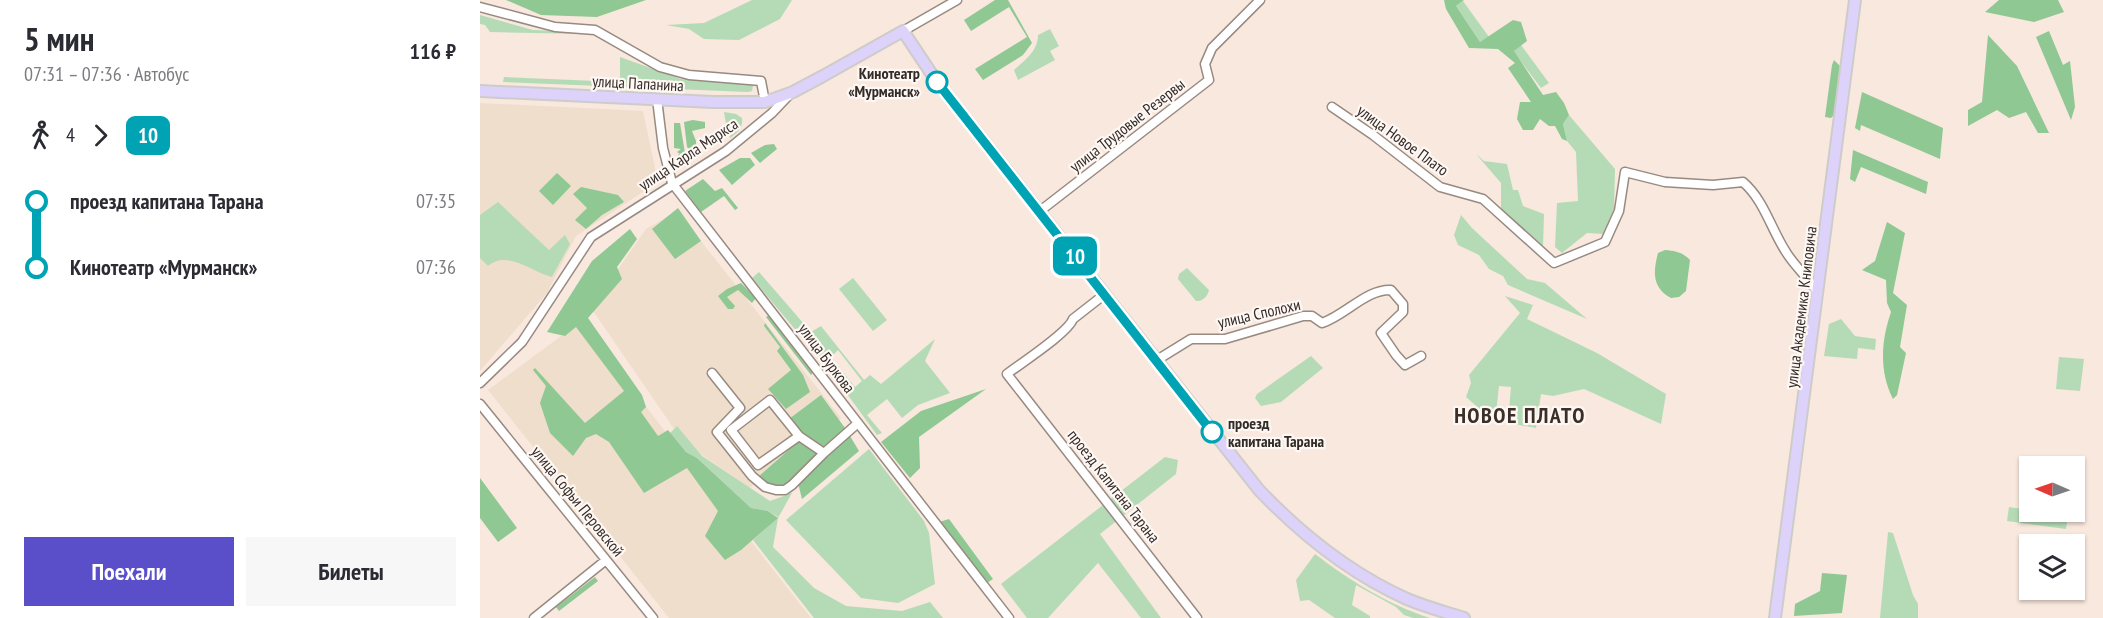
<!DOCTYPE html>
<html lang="ru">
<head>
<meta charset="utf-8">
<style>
  :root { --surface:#fff; --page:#f7f7f7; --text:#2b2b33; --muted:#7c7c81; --accent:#5a4fc8 }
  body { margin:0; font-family:"PT Sans Narrow",sans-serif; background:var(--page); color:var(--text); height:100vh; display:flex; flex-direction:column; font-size:22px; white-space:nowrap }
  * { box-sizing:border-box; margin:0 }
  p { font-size:20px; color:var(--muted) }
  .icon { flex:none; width:33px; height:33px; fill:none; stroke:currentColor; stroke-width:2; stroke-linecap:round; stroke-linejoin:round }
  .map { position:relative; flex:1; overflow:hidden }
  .drawer { display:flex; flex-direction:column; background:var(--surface); width:480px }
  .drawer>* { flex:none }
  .badge { padding:0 12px; border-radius:9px; font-size:21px; line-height:39px }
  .needle { width:39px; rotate:272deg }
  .controls { position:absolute; left:1539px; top:456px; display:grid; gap:12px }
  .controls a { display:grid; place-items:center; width:66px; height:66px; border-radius:0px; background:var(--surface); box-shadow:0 2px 4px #0004; font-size:30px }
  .map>.badge { position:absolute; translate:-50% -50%; box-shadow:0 0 0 3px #fff }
  .legs { display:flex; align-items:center; gap:9px; height:66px; padding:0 24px; font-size:20px }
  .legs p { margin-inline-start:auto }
  .headline { display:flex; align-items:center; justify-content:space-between; height:102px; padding:0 24px }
  h1 { font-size:33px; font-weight:600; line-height:45px }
  .primary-button { display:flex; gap:12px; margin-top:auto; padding:12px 24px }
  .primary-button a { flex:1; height:69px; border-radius:0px; background:var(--accent); color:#fff; font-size:24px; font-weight:600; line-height:69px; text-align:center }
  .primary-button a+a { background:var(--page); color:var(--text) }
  ul { padding:0 24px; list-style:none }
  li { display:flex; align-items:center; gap:21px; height:66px; font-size:22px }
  li i { display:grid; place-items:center; width:9px; height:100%; margin:0 8px; background:currentColor }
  li i::after { content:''; width:15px; height:15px; margin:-8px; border:4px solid; border-radius:50%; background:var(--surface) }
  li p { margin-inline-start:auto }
  li:first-child i { background:linear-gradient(#0000 50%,currentColor 0) }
  li:last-child i { background:linear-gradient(currentColor 50%,#0000 0) }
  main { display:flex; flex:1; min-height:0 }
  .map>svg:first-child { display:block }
  .commercial { fill:#f0decd }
  .green { fill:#b5dbb6; fill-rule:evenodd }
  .forest { fill:#8fc893 }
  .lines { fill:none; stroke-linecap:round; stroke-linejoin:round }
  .minor-casing { stroke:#988a81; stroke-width:11 }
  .major-casing { stroke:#cecccb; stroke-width:14 }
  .minor { stroke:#fff; stroke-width:8 }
  .major { stroke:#ddd2fa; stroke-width:10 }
  .line-1-casing { stroke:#fff; stroke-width:14 }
  .line-1 { stroke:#00a3b4; stroke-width:9 }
  .stop-1-dot { fill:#fff; stroke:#00a3b4; stroke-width:3 }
  .labels { text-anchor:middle; stroke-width:4.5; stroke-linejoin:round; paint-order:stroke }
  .stop-label { font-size:16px; font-weight:bold; fill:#322c28; stroke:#fef7f3; text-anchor:end }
  .street-label { font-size:16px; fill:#322c28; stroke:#fef7f3 }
  .district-label { font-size:22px; font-weight:bold; letter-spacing:1.5px; fill:#3b2f28; stroke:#fef7f3 }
</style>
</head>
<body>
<main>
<section class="drawer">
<div class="headline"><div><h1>5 мин</h1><p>07:31 – 07:36 · Автобус</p></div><b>116 ₽</b></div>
<div class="legs"><svg class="icon" aria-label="walk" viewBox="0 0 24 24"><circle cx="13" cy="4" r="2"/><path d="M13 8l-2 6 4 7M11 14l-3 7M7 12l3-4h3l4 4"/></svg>4<svg class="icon" aria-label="forward" viewBox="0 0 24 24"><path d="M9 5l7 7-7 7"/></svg><b class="badge" style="background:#00a3b4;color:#fff">10</b></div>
<ul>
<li><i style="color:#00a3b4"></i><b>проезд капитана Тарана</b><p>07:35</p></li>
<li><i style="color:#00a3b4"></i><b>Кинотеатр «Мурманск»</b><p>07:36</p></li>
</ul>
<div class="primary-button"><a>Поехали</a><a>Билеты</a></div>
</section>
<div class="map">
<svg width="1623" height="618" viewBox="0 0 1623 618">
  <rect width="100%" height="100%" fill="#f8e8de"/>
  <path class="commercial" d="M0,103L163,111L178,182L96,236L67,293L0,371Z
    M197,211L361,418L270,488L203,442L111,308L166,229Z
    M100,322L331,618H189L8,390Z"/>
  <path class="green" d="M272,0H312L300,19L259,40L224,39L209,29L186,25L224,23Z
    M983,1L1009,37L1000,42L976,6Z
    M0,15L53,30L105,32L104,34L10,32L5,25L0,24Z
    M570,29L579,46L570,51L575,60L538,80L534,70C545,60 558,51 558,35Z
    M1041,45L1069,83L1061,88L1033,51Z
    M140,57L201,79L271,83L273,86L272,91L268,92L23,82L24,77L140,82Z
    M244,112L256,114L262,118C263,129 258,132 250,138L247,130Z
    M1089,115L1135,169L1134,209L1123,234L1107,233L1082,253L1075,247L1077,203L1098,201L1096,152L1087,141L1083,124Z
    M996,154L1004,161L1027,164L1033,190H1038L1043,206L1064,214L1063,246L1021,210V183Z
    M18,202L69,250L85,235L90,244L72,277C53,273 27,249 8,266L0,258V215Z
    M981,215L992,228L1047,279L1065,283L1107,319L1028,285L1023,276L1009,269L999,255L978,245L974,235Z
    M707,268L729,290C728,296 722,302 716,301L698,279L699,274Z
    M279,272L331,332L341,326L384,380L390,375L401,384L455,339L445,361L470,393L438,405L422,418L407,399L387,415L402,433L397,435L351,372L272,278ZM358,350L382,381L375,387L351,357Z
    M373,278L407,320L393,331L359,289Z
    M1025,296L1053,305L1047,319L1117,353L1186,394L1181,424L1104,389L1073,396L1061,394L1056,428L1028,423L1031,387L1019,386L1015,422L986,397L991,383L989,375L1040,313Z
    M1361,319L1375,336L1396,339L1395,350L1378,348L1377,359L1344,356L1349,324Z
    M831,356L843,368L801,402L781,406L775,398L777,394Z
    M1579,357L1604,359L1600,391L1576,389Z
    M197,426L222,456L290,501L312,493L298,518L293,547L334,588L366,606L422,611L450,602L463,618H334L273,540L298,517L288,511L271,508L217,458L206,452L190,433Z
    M389,449L444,521L449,533L455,584L418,603L381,598L306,520Z
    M685,457L698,460L696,474L620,534L681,618H661L618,563L568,618H547L521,584Z
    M1529,507L1549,510L1550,512L1588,515L1586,529L1527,521Z
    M1408,532L1413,533L1433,595L1438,604V618H1400Z
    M835,554C869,580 909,605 950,618H933L924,615L916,607L876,585L872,605L890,616V618H855L829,600L820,601L816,580Z"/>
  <path class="forest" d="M26,0H166L117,17L61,15Z
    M515,0H528L552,43L543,55L503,80L495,69L547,37L529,7L491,31L484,20Z
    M964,0H984L976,6L1000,42L1033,20L1041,22L1047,41L1034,51L1063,95L1076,92L1084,103L1089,115L1083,124L1087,141L1082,139L1075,126H1069L1060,119L1053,130H1043L1037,119L1040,102H1051L1028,68L1035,63L1018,49L989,48L966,9Z
    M1519,0H1578L1584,12L1554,22L1505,12Z
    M1569,31L1583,65L1590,61L1595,107L1591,120L1556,37Z
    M1508,35L1537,66L1569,133H1558L1546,112L1529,118L1517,110L1488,126V110L1502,102Z
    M1354,60L1360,66L1354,115L1351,118L1345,117L1352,65Z
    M1382,92L1463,128L1460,159L1381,125L1380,131L1375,128Z
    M213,120L225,122V128L212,131L216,141V145L210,150L207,147L204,122Z
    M194,123H200L206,159L201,163L198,155L200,154L197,152L201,149L194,148Z
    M294,144L297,149L280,163L271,153L285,145Z
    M1373,150L1448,182L1446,194L1381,167L1375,182L1370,179Z
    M260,158H270L275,165L252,185L239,170Z
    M77,173L91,186L73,205L59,191Z
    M223,179L235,191L242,188L258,208L255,210L244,196L221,212L205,191Z
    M101,187L138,195L144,202L122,215L106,229L95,220L107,208L93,194Z
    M198,208L221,241L195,259L172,229Z
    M1407,222L1425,233L1413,293L1427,305L1420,347L1426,353L1417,395L1413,399C1399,371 1401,341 1411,312L1407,303L1406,280L1382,270L1395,261Z
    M150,229L157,239L137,267L142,279L108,318L162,395L166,407L161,412L178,436L188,430L206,452L217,458L271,508L288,511L298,518L261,550L245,560L225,536L238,511L207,468L164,493L129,442L116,434L106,438L93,456L70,433L60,403L66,386L53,370L55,368L105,423L144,391L96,327L85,336L67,332L112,261Z
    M1185,250C1196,251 1202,252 1210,260L1206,291L1199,297L1191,298C1172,288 1173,272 1178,253Z
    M261,283L276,298L272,303L258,290L247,297L255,306L253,309H248L238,296L247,289Z
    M289,315L334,372L331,375L286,317Z
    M285,323L323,375L330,392L306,409L288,389L311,370L297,351L300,347L284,326Z
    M506,389L439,437L440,468L430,478L401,442L441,411Z
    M341,395L365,428L343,447L326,439L309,419Z
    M370,436L379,451L322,499L318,483Z
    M321,439L338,453L305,487L290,486L278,477Z
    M0,478L37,528L18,542L0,518Z
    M469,519L513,579L507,583L459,522Z
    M1342,573L1367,575L1362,613L1314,616L1315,604L1340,591Z
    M115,577L118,581L79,611L76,607Z"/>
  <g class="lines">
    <g class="minor-casing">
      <path id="minor" d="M0,7L75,27L115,30L180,67L209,75L281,81L285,102
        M423,31L477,0
        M177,99L183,148L192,183L529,618
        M852,107L893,135L960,187L1003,199L1074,263L1125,242L1139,211L1145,172L1185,182L1233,185L1263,182C1284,200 1291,229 1306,252C1315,267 1329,278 1338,293
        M560,211L729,80L725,64L732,48L780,0
        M625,294L593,319C588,333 541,363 527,374L717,618
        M677,360L711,339H745L823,316H832L842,323C866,315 886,289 911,290L923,304V312L901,333L916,355L925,365L941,356
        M232,373L260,408L237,432L272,476L285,487L296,490H305L312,485L344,453L378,423
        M0,383L42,342L111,237L246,151L292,113L311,93
        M0,404L173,618
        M319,436L278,465L251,430L290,400L319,436L344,453
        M54,618L126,560"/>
    </g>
    <g class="major-casing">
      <path id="major" d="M0,91L233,102H285L313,92L343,76L423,31L457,82L779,490C821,534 871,574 927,599C946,607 965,612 984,618
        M1295,618L1375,0"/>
    </g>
    <use href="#minor" class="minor"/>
    <use href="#major" class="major"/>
  </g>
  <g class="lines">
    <g class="line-1-casing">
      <path id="line-1" d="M457,82L732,432"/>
    </g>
    <use href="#line-1" class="line-1"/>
  </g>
  <g class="stop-1-dot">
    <circle cx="457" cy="82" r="10"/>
    <circle cx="732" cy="432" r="10"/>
  </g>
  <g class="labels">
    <g class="stop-label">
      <text x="440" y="79">Кинотеатр<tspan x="440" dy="18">«Мурманск»</tspan></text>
      <text x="748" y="429" text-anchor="start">проезд<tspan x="748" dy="18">капитана Тарана</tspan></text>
    </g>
    <g class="street-label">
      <text transform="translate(158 83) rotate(3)" y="6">улица Папанина</text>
      <text transform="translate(647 125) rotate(-38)" y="6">улица Трудовые Резервы</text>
      <text transform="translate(923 140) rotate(36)" y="6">улица Новое Плато</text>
      <text transform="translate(208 154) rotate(-34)" y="6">улица Карла Маркса</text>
      <text transform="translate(1321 307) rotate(-83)" y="6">улица Академика Книповича</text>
      <text transform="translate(779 313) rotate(-13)" y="6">улица Сполохи</text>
      <text transform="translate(347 358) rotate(53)" y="6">улица Буркова</text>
      <text transform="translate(634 486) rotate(52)" y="6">проезд Капитана Тарана</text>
      <text transform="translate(98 501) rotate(51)" y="6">улица Софьи Перовской</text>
    </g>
    <g class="district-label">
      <text x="1040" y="423">НОВОЕ ПЛАТО</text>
    </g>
  </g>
</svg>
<div class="controls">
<a><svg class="needle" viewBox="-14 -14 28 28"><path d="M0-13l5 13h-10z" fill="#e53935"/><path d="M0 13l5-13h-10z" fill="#7c7c81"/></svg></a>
<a><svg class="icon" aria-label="layers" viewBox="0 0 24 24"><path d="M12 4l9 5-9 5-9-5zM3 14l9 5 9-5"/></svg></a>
</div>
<b class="badge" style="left:595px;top:256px;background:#00a3b4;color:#fff">10</b>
</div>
</main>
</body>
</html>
